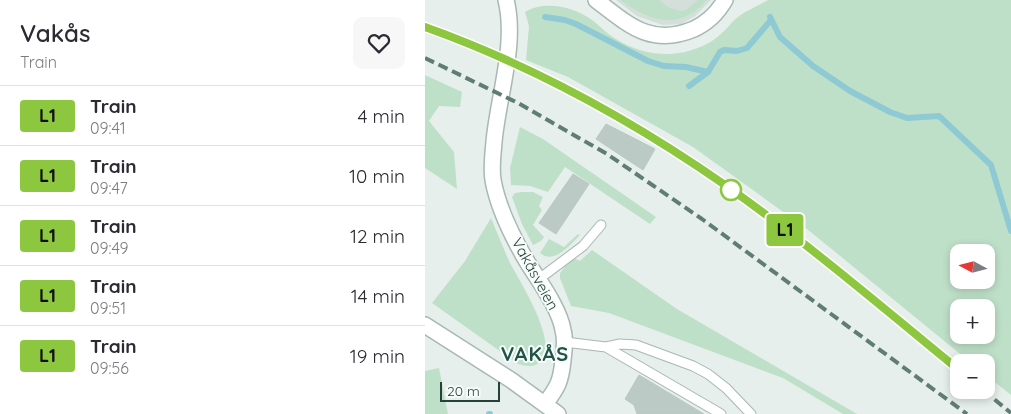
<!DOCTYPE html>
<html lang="en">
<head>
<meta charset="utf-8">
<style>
  :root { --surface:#fff; --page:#f7f7f7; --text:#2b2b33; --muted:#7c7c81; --line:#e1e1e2 }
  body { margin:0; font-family:Quicksand,sans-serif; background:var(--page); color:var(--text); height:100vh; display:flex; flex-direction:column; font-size:19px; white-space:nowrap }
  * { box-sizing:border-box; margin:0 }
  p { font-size:16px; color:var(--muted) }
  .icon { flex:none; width:28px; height:28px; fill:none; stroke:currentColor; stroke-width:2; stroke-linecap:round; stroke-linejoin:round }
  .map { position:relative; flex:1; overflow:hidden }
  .panel { display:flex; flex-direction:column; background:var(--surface); width:425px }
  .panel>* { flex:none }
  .badge { padding:0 10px; border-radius:4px; font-size:18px; line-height:32px }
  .needle { width:32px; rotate:277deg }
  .fabs { position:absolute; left:525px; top:244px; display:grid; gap:10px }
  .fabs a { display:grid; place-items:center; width:45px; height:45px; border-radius:10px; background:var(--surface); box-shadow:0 2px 8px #0003; font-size:25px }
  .scale { position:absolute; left:15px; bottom:12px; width:60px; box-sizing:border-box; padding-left:5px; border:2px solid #24423a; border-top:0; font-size:14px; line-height:18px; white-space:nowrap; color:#24423a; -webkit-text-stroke:4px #f7fbf9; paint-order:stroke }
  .map>.badge { position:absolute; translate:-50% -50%; box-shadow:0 0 0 2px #fff }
  .round { display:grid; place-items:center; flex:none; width:52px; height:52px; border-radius:10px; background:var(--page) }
  .headline { display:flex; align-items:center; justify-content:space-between; height:85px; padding:0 20px }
  h1 { font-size:24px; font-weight:600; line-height:38px }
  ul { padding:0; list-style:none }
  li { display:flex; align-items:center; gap:15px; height:60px; padding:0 20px; border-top:1px solid var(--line) }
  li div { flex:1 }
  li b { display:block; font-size:19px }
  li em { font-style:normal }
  li .badge { min-width:55px; font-weight:700; text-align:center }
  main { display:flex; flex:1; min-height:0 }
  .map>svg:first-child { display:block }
  .built { fill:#d4dfda }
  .green { fill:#bfe0c8; fill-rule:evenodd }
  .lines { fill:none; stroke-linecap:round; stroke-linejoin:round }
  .stream { stroke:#8ec9d4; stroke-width:6 }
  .building { fill:#bbcac4; stroke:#b8c9c2 }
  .service-casing { stroke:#a8b8b2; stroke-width:11 }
  .minor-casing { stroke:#a8b8b2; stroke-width:18 }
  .service { stroke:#fff; stroke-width:9 }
  .minor { stroke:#fff; stroke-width:15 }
  .rail { stroke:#5f7d75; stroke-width:4; stroke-dasharray:10 5; stroke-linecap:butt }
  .line-casing { stroke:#fff; stroke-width:11 }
  .line { stroke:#8dc63f; stroke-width:8 }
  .stop-dot { fill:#fff; stroke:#8dc63f; stroke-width:2.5 }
  .labels { text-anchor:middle; stroke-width:4; stroke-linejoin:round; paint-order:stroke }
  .street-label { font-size:15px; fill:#24423a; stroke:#f7fbf9 }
  .district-label { font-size:20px; font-weight:bold; letter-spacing:1px; fill:#1f5548; stroke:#f7fbf9 }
</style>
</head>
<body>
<main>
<section class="panel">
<div class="headline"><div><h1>Vakås</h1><p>Train</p></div><a class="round"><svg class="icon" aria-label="heart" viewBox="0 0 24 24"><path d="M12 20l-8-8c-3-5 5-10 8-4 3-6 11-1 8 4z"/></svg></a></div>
<ul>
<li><span class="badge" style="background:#8dc63f;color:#111">L1</span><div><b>Train</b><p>09:41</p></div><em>4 min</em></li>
<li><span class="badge" style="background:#8dc63f;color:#111">L1</span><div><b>Train</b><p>09:47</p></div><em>10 min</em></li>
<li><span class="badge" style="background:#8dc63f;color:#111">L1</span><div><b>Train</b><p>09:49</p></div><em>12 min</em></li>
<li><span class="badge" style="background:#8dc63f;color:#111">L1</span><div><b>Train</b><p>09:51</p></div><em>14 min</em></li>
<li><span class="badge" style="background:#8dc63f;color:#111">L1</span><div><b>Train</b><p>09:56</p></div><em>19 min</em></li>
</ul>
</section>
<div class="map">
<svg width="586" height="414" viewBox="0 0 586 414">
  <rect width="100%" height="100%" fill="#e6efeb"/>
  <path class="built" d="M191,0H286L270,16L256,24L238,25L212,16Z"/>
  <path class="green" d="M195,0H234L243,7L255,11L261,10L273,0H282C277,4 273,10 267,13C243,29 216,15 195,0Z
    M343,0H586V395L561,375V362H545L382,229L268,147L143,77L101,60L104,26L100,12C120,0 149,7 167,20C175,26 182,34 191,39C206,49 227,55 245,54C263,53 284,46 297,33C303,28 307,21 313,17C322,10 333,6 343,0ZM534,252H561V280H534ZM534,308H561V335H534Z
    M0,75L37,92L35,107L14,106L4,121L29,152L32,189L0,168Z
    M95,127L118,139L231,217L225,224L140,167L123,192L105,186L86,185L85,168Z
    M97,192H108L118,197L114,206L117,210L108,225L119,237L116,241L108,245L97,224L87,197L90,193Z
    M66,218C72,232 78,247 84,261C93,279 136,344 115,362C108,368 101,366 93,364L7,303L40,261Z
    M153,234L155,235C145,245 129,265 115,253L124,239L139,247Z
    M167,250L252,309L432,414H418L358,378L184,313L146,306L135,278V273L147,257L155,261Z
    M14,368L23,414H0V371Z"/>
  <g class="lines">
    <path class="stream" d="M120,17L140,20L151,24L223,61L239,66L261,67L283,72L295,52L299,50L312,51L322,48L346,20
      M345,17L355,37L388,66L425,91L465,112L482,118L514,116L566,165L586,231
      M264,86L283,72
      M64,414H65"/>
  </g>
  <path class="building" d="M181,124L230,149L218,170L171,139Z
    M148,174L164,184L131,234L114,223Z
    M214,375L279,414H212L209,405L200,399Z"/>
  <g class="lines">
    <g class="service-casing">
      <path id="service" d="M114,279L158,246L176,225
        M140,342L181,347L195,344L211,345L268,366L283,374L301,388L326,414
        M181,347L296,414"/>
    </g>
    <g class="minor-casing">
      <path id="minor" d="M81,0C92,44 73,97 69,142C68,154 66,168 68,180C73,208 87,236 101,260C113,280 134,307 138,330C141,340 139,350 138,360C136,381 133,387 120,404
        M171,0C204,25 226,47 269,29C282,23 293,12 300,0
        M0,325L86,380L133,414"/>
    </g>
    <use href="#service" class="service"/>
    <use href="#minor" class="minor"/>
    <path class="rail" d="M0,27C106,65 208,121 300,185C381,242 457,307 534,370
      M0,58L93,103L182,154L277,219L542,414
      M558,390L586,413"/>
  </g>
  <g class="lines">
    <g class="line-casing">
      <path id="line" d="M0,27C106,65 208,121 300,185C381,242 457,307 534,370"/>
    </g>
    <use href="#line" class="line"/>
  </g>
  <circle class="stop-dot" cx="306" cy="190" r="10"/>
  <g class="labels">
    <g class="street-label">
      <text transform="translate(110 274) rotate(61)" y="5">Vakåsveien</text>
    </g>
    <g class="district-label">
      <text x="110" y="361">VAKÅS</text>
    </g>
  </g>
</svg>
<div class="fabs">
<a><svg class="needle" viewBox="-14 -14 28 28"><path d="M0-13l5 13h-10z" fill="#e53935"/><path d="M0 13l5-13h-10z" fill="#7c7c81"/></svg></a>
<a>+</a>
<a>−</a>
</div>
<div class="scale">20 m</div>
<b class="badge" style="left:360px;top:230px;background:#8dc63f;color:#111">L1</b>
</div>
</main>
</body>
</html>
